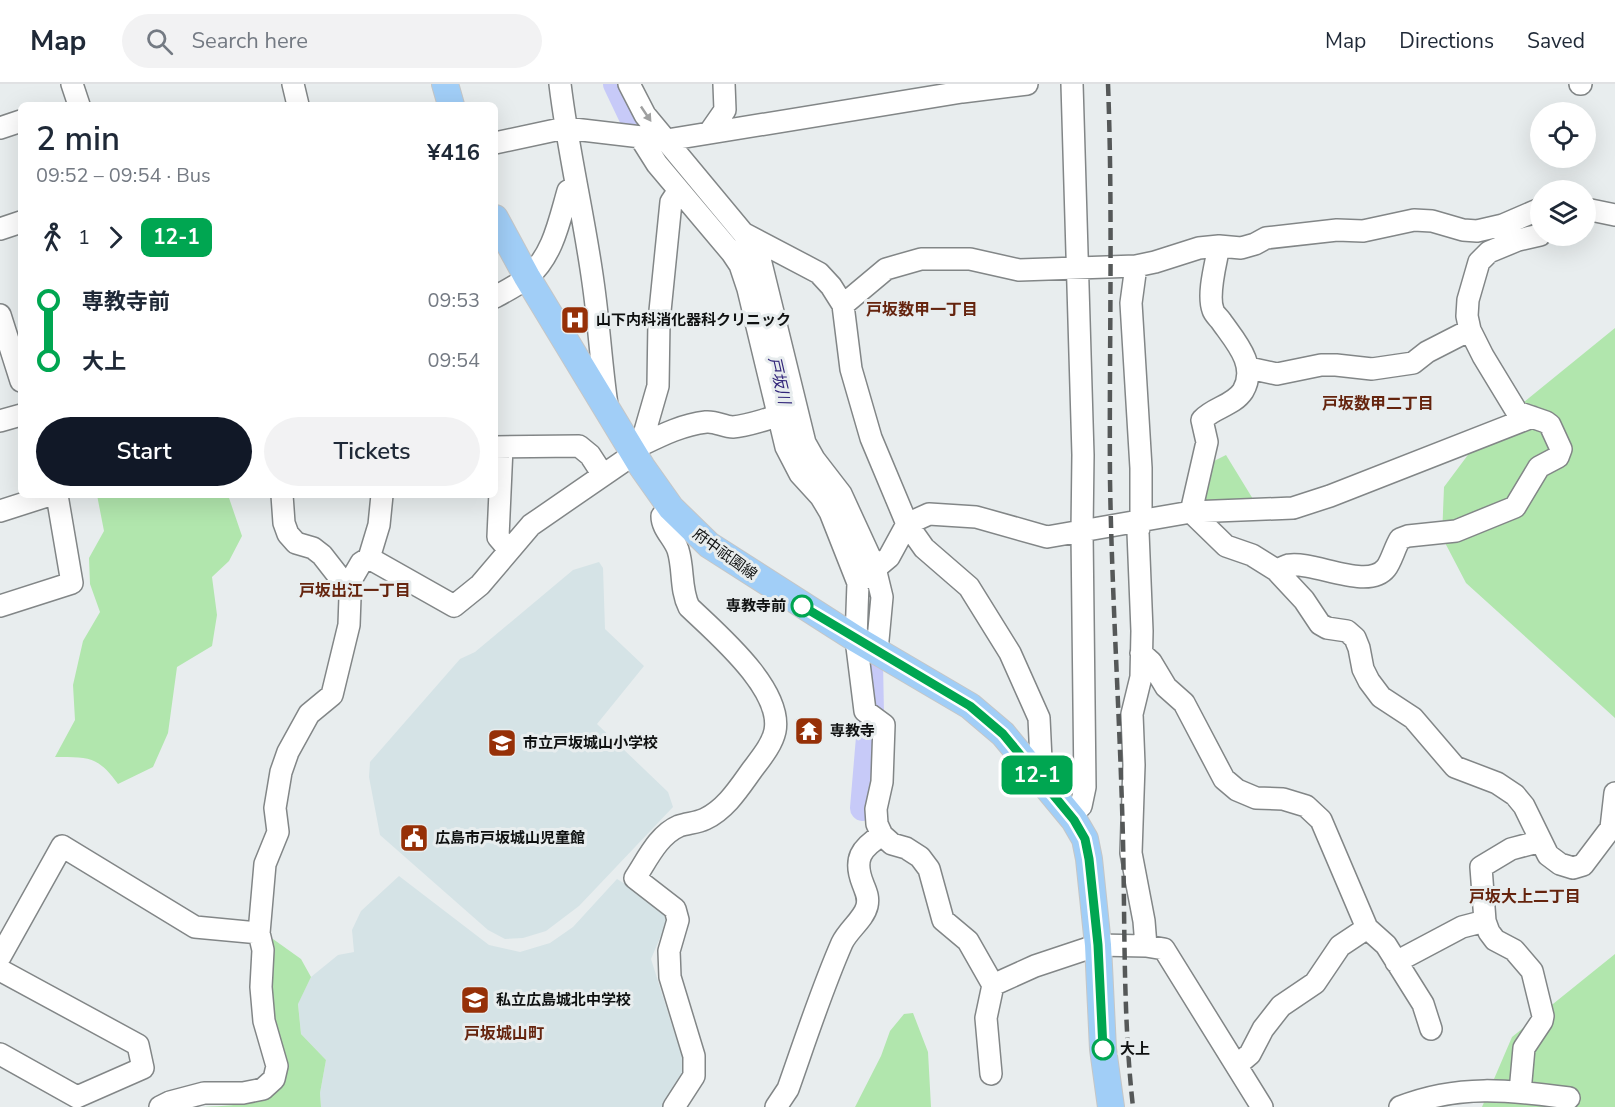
<!DOCTYPE html>
<html lang="en">
<head>
<meta charset="utf-8">
<style>
  :root { --surface:#fff; --page:#f2f2f3; --text:#1f2937; --muted:#747a83; --line:#e0e1e3; --accent:#111827 }
  body { margin:0; font-family:"Nunito Sans","Noto Sans JP",sans-serif; background:var(--page); color:var(--text); height:100vh; display:flex; flex-direction:column; font-size:22px; white-space:nowrap }
  * { box-sizing:border-box; margin:0 }
  p { font-size:20px; color:var(--muted) }
  .icon { flex:none; width:33px; height:33px; fill:none; stroke:currentColor; stroke-width:2; stroke-linecap:round; stroke-linejoin:round }
  .map { position:relative; flex:1; overflow:hidden }
  .panel { position:absolute; left:18px; top:18px; width:480px; height:396px; display:flex; flex-direction:column; background:var(--surface); border-radius:9px; box-shadow:0 6px 24px #0002 }
  .panel>* { flex:none }
  .badge { padding:0 12px; border-radius:9px; font-size:21px; line-height:39px }
  .tools { position:absolute; left:1530px; top:18px; display:grid; gap:12px }
  .tools a { display:grid; place-items:center; width:66px; height:66px; border-radius:50%; background:var(--surface); box-shadow:0 6px 24px #0002; font-size:30px }
  .map>.badge { position:absolute; translate:-50% -50%; box-shadow:0 0 0 3px #fff }
  .legs { display:flex; align-items:center; gap:9px; height:66px; padding:0 18px; font-size:20px }
  .legs p { margin-inline-start:auto }
  .head { display:flex; align-items:center; justify-content:space-between; height:102px; padding:0 18px }
  h1 { font-size:33px; font-weight:600; line-height:45px }
  .action { display:flex; gap:12px; margin-top:auto; padding:12px 18px }
  .action a { flex:1; height:69px; border-radius:36px; background:var(--accent); color:#fff; font-size:24px; font-weight:600; line-height:69px; text-align:center }
  .action a+a { background:var(--page); color:var(--text) }
  ul { padding:0 18px; list-style:none }
  li { display:flex; align-items:center; gap:21px; height:60px; font-size:22px }
  li i { display:grid; place-items:center; width:9px; height:100%; margin:0 8px; background:currentColor }
  li i::after { content:''; width:15px; height:15px; margin:-8px; border:4px solid; border-radius:50%; background:var(--surface) }
  li p { margin-inline-start:auto }
  li:first-child i { background:linear-gradient(#0000 50%,currentColor 0) }
  li:last-child i { background:linear-gradient(currentColor 50%,#0000 0) }
  header { display:flex; align-items:center; gap:36px; box-sizing:border-box; height:84px; padding:0 30px; background:var(--surface); border-bottom:2px solid var(--line) }
  header strong { font-size:28px }
  nav { display:flex; gap:33px; margin-inline-start:auto; font-size:21px }
  .search { width:420px; height:54px; background:var(--page); display:flex; align-items:center; gap:15px; box-sizing:border-box; padding:0 21px; border-radius:33px; color:var(--muted); font-size:22px }
  .map>svg:first-child { display:block }
  .built { fill:#d5e3e6 }
  .green { fill:#b1e6ad }
  .lines { fill:none; stroke-linecap:round; stroke-linejoin:round }
  .river { stroke:#c7caf8; stroke-width:26 }
  .minor-casing { stroke:#828687; stroke-width:24 }
  .major-casing { stroke:#c5c6c6; stroke-width:28 }
  .minor { stroke:#fff; stroke-width:21 }
  .major { stroke:#a1cef7; stroke-width:26 }
  .rail { stroke:#555858; stroke-width:4.5; stroke-dasharray:12 6; stroke-linecap:butt }
  .oneway { fill:#9fa0a0 }
  .line-1-casing { stroke:#fff; stroke-width:14 }
  .line-1 { stroke:#00a651; stroke-width:9 }
  .stop-1-dot { fill:#fff; stroke:#00a651; stroke-width:3 }
  .labels { text-anchor:middle; stroke-width:6; stroke-linejoin:round; paint-order:stroke }
  .poi-label { font-size:15px; font-weight:bold; fill:#0f1111; stroke:#e8edee; text-anchor:start }
  .street-label { font-size:15px; fill:#0f1111; stroke:#e8edee }
  .stop-label { font-size:15px; font-weight:bold; fill:#0f1111; stroke:#e8edee; text-anchor:end }
  .neighbourhood-label { font-size:16px; font-weight:bold; fill:#65240e; stroke:#e8edee }
  .water-label { font-size:16px; font-style:italic; fill:#32267a; stroke:#e8edee }
</style>
</head>
<body>
<header>
<strong>Map</strong>
<div class="search"><svg class="icon" aria-label="search" viewBox="0 0 24 24"><circle cx="10" cy="10" r="6"/><path d="M15 15l6 6"/></svg>Search here</div>
<nav><a>Map</a><a>Directions</a><a>Saved</a></nav>
</header>
<div class="map">
<svg width="1615" height="1023" viewBox="0 0 1615 1023">
  <rect width="100%" height="100%" fill="#e8edee"/>
  <path class="built" d="M599,478L603,484L605,545L644,582L597,640L668,708L673,723L579,822L546,847L523,854L505,855L488,846L380,751L369,693L370,678L460,575L475,568L573,486Z
    M399,792L489,861L520,868L550,859L573,843L617,795L671,828L651,875L677,957L686,976L685,990L665,1023H321L320,1009L326,976L301,950L298,919L311,893L338,871L354,868L352,846L361,827Z"/>
  <path class="green" d="M1615,244V634L1466,499L1442,453L1444,403L1482,352Z
    M1226,371L1256,420L1203,423L1210,379Z
    M97,411H228L242,452L229,477L212,493L217,531L212,562L177,583L168,649L153,683L118,700C98,672 88,673 55,673L75,636L73,601L83,557L100,528L90,500L89,474L104,447Z
    M273,855L301,875L311,893L298,920L301,950L326,976L320,1009L321,1023H203C242,1021 272,1022 289,982L275,955L264,861Z
    M1615,870V1023H1482L1512,953Z
    M913,929L928,968L931,1023H855L881,972L890,947L904,930Z"/>
  <g class="lines">
    <path class="river" d="M616,0L635,40
      M863,724L871,630L870,578"/>
    <g class="minor-casing">
      <path id="minor" d="M72,0L79,21
        M293,0L298,21
        M560,0C568,67 584,132 593,198C599,239 601,280 607,321
        M629,0L645,31L743,149L760,175L805,359L814,375L841,410L875,484L882,513L877,567
        M1580,0H1581
        M0,44L21,37
        M709,49L725,26L724,0
        M640,53L657,80L732,169L740,181L748,205L786,363L800,390L821,413L830,428L858,499
        M495,59L565,44L667,56L962,8L1027,0
        M1586,125L1615,131
        M0,145L21,138
        M743,149L819,189L831,202L843,221L851,285L871,354L907,440L924,464L969,503L1010,569L1039,634L1042,697
        M1136,182L1131,219L1141,384V437L1138,448L1142,547L1141,593L1132,630L1134,681L1131,769L1144,837L1146,862
        M495,213C506,207 518,201 528,193C553,171 559,138 568,107L576,103
        M843,221L886,185L921,175H970L1019,186L1136,182L1155,178L1199,164L1219,162L1241,164L1255,160L1266,154L1337,146L1363,147L1414,136L1432,137L1463,146L1477,147L1503,141L1540,125
        M0,231L21,297
        M1249,284L1277,290L1321,281H1336L1372,285L1413,279L1427,268L1470,246
        M0,337L21,331
        M641,361L658,302L659,237L671,118L679,106
        M495,363L579,362L590,371L603,391
        M502,363L498,453L509,466
        M635,364C658,353 680,341 706,338C716,337 724,343 733,343C748,342 765,335 779,332
        M671,424L662,432C662,445 674,454 678,466C684,485 680,505 689,523C716,549 783,605 775,647C772,661 761,674 752,686C739,704 726,725 705,735C697,739 687,739 679,742C658,751 647,776 635,794L675,825L678,836L669,867L670,893L694,972V992L674,1023
        M0,427L50,411
        M1191,428L1226,462L1252,471L1276,486L1304,516L1320,540L1327,544L1347,547L1355,554L1359,564L1363,585L1369,597L1381,613L1413,634L1455,683L1497,699L1515,711L1524,722L1548,771L1560,780L1573,784L1583,781L1611,744L1615,709
        M1191,428L1207,358L1202,336C1214,323 1233,322 1243,307C1258,281 1235,257 1221,237C1219,234 1214,230 1213,226C1207,210 1216,179 1219,162
        M369,474L454,522L480,501L531,441L634,370
        M1276,486C1280,485 1285,482 1289,481C1314,477 1368,507 1386,484C1391,478 1395,463 1400,455L1408,452L1456,447L1515,423L1539,383L1558,373L1561,365L1550,341L1546,338L1517,328L1483,272L1470,246L1467,232L1468,216L1479,178L1489,168L1518,156L1540,151
        M347,503L361,479L369,474L379,441L382,411
        M0,522L72,499L57,411
        M1141,569L1151,578L1166,603L1184,619L1224,695L1237,706L1256,714L1283,715L1306,722L1321,736L1367,844L1386,861L1423,920L1431,945
        M1070,731L1081,722L1085,703L1082,448L1083,371L1072,0
        M1485,837L1489,848L1495,856L1514,866L1532,887L1543,932L1542,937L1524,964L1520,1008
        M0,873L62,762L195,843L259,849
        M1396,878L1462,843L1485,837L1481,783L1511,765L1541,757
        M0,886L138,961L143,984L77,1013L0,970
        M993,901L1035,882L1098,861L1146,862L1164,865L1262,1023
        M1237,981L1250,970L1263,945L1281,922L1315,899L1340,862L1367,844
        M991,990L986,934L993,901L968,857L943,836L929,785L920,773L906,764L892,760L882,751L877,740L876,725L882,698L884,641L865,627L856,555L858,499L889,473L907,440L929,430L976,433L1047,453L1191,428L1293,424L1330,412L1532,333
        M160,1023L170,1018L204,1009H243L263,1005L274,995L277,982L264,937L261,903L263,866L259,849L265,780L278,748L275,724L281,688L288,668L309,630L332,611L349,541L350,513L347,503L322,471L313,464L296,459L288,450L284,439L282,411
        M776,1023L788,1005C805,957 821,907 842,859C848,846 864,835 867,822C869,813 866,808 863,800C853,775 861,764 882,751
        M1400,1023C1458,1000 1510,1006 1569,1014"/>
    </g>
    <g class="major-casing">
      <path id="major" d="M445,0L451,21
        M495,134L527,193L642,383L671,424L709,461L856,555L970,622L1003,650L1074,736L1085,755L1089,775L1098,861L1103,965L1111,1023"/>
    </g>
    <use href="#minor" class="minor"/>
    <use href="#major" class="major"/>
    <path class="rail" d="M1108,0C1113,132 1109,264 1110,396C1112,516 1120,636 1123,756C1125,845 1123,934 1133,1023"/>
  </g>
  <defs><path id="oneway-solid" d="M-6-.8H1V-3.2L6.5 0L1 3.2V.8H-6Z" transform="scale(1.5)"/></defs>
  <use class="oneway" href="#oneway-solid" transform="translate(646 30) rotate(56)"/>
  <g class="lines">
    <g class="line-1-casing">
      <path id="line-1" d="M802,522L970,622L1003,650L1074,736L1085,755L1089,775L1098,861L1103,965"/>
    </g>
    <use href="#line-1" class="line-1"/>
  </g>
  <defs>
    <g id="hospital-square" transform="scale(1.5)"><rect x="-9" y="-9" width="18" height="18" rx="4" fill="#963007" stroke="#e8edee"/><path d="M-5-5h3v3.5h4V-5h3V5h-3V1.5h-4V5h-3Z" fill="#fff"/></g>
    <g id="temple-square" transform="scale(1.5)"><rect x="-9" y="-9" width="18" height="18" rx="4" fill="#963007" stroke="#e8edee"/><path d="M0-6L5-2H3V0L6.5 2.5H4V6H1.5V3h-3V6H-4V2.5H-6.5L-3 0V-2H-5Z" fill="#fff"/></g>
    <g id="school-square" transform="scale(1.5)"><rect x="-9" y="-9" width="18" height="18" rx="4" fill="#963007" stroke="#e8edee"/><path d="M0-5L7-2L0 1L-7-2ZM-4 1L0 2.5L4 1V4Q0 6-4 4Z" fill="#fff"/></g>
    <g id="civic-square" transform="scale(1.5)"><rect x="-9" y="-9" width="18" height="18" rx="4" fill="#963007" stroke="#e8edee"/><path d="M-.6-6.5H3V-4.5H.6V-3L4-1V1h2V6H-6V1h2V-1L-.6-3ZM-1.2 2.5V6h2.4V2.5Z" fill="#fff"/></g>
  </defs>
  <g fill-rule="evenodd">
    <use href="#hospital-square" x="575" y="236"/>
    <use href="#temple-square" x="809" y="647"/>
    <use href="#school-square" x="502" y="659"/>
    <use href="#civic-square" x="414" y="754"/>
    <use href="#school-square" x="475" y="916"/>
  </g>
  <g class="stop-1-dot">
    <circle cx="802" cy="522" r="10"/>
    <circle cx="1103" cy="965" r="10"/>
  </g>
  <g class="labels">
    <g class="poi-label">
      <text x="596" y="241">山下内科消化器科クリニック</text>
      <text x="830" y="652">専教寺</text>
      <text x="523" y="664">市立戸坂城山小学校</text>
      <text x="435" y="759">広島市戸坂城山児童館</text>
      <text x="496" y="921">私立広島城北中学校</text>
    </g>
    <g class="street-label">
      <text transform="translate(725 470) rotate(36)" y="5">府中祇園線</text>
    </g>
    <g class="stop-label">
      <text x="786" y="527">専教寺前</text>
      <text x="1120" y="970" text-anchor="start">大上</text>
    </g>
    <g class="neighbourhood-label">
      <text x="922" y="231">戸坂数甲一丁目</text>
      <text x="1378" y="325">戸坂数甲二丁目</text>
      <text x="355" y="512">戸坂出江一丁目</text>
      <text x="1525" y="818">戸坂大上二丁目</text>
      <text x="504" y="955">戸坂城山町</text>
    </g>
    <g class="water-label">
      <text transform="translate(780 296) rotate(77)" y="6">戸坂川</text>
    </g>
  </g>
</svg>
<div class="tools">
<a><svg class="icon" aria-label="locate" viewBox="0 0 24 24"><circle cx="12" cy="12" r="6"/><path d="M12 2v4M12 18v4M2 12h4M18 12h4"/></svg></a>
<a><svg class="icon" aria-label="layers" viewBox="0 0 24 24"><path d="M12 4l9 5-9 5-9-5zM3 14l9 5 9-5"/></svg></a>
</div>
<b class="badge" style="left:1037px;top:691px;background:#00a651;color:#fff">12-1</b>
<section class="panel">
<div class="head"><div><h1>2 min</h1><p>09:52 – 09:54 · Bus</p></div><b>¥416</b></div>
<div class="legs"><svg class="icon" aria-label="walk" viewBox="0 0 24 24"><circle cx="13" cy="4" r="2"/><path d="M13 8l-2 6 4 7M11 14l-3 7M7 12l3-4h3l4 4"/></svg>1<svg class="icon" aria-label="forward" viewBox="0 0 24 24"><path d="M9 5l7 7-7 7"/></svg><b class="badge" style="background:#00a651;color:#fff">12-1</b></div>
<ul>
<li><i style="color:#00a651"></i><b>専教寺前</b><p>09:53</p></li>
<li><i style="color:#00a651"></i><b>大上</b><p>09:54</p></li>
</ul>
<div class="action"><a>Start</a><a>Tickets</a></div>
</section>
</div>
</body>
</html>
